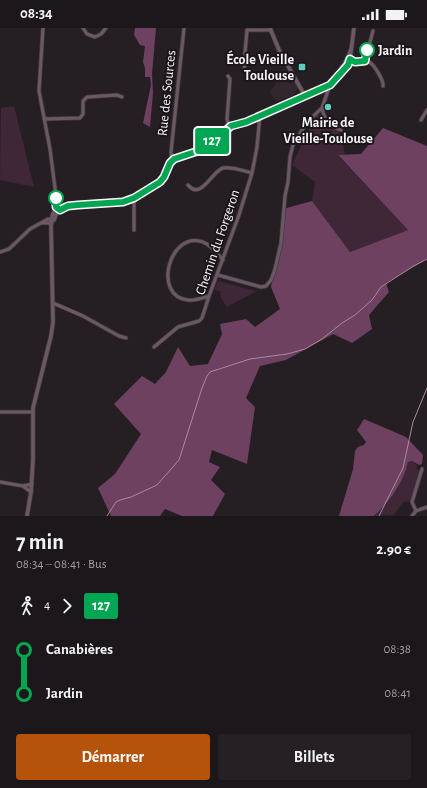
<!DOCTYPE html>
<html lang="fr">
<head>
<meta charset="utf-8">
<style>
  :root { --surface:#1c171a; --page:#252023; --text:#f1f3f6; --muted:#a09fa2; --accent:#b45309 }
  body { margin:0; font-family:"Alegreya Sans",sans-serif; background:var(--page); color:var(--text); height:100vh; display:flex; flex-direction:column; font-size:15px; white-space:nowrap }
  * { box-sizing:border-box; margin:0 }
  p { font-size:13px; color:var(--muted) }
  .icon { flex:none; width:22px; height:22px; fill:none; stroke:currentColor; stroke-width:2; stroke-linecap:round; stroke-linejoin:round }
  .map { position:relative; height:488px; overflow:hidden }
  .sheet { display:flex; flex-direction:column; background:var(--surface); flex:1 }
  .sheet>* { flex:none }
  .badge { padding:0 8px; border-radius:3px; font-size:14px; line-height:26px }
  .map>.badge { position:absolute; translate:-50% -50%; box-shadow:0 0 0 2px #fff }
  .legs { display:flex; align-items:center; gap:6px; height:44px; padding:0 16px; font-size:13px }
  .legs p { margin-inline-start:auto }
  .head { display:flex; align-items:center; justify-content:space-between; height:68px; padding:0 16px }
  h1 { font-size:22px; font-weight:700; line-height:30px }
  .action { display:flex; gap:8px; margin-top:auto; padding:8px 16px }
  .action a { flex:1; height:46px; border-radius:4px; background:var(--accent); color:#fff; font-size:16px; font-weight:700; line-height:46px; text-align:center }
  .action a+a { background:var(--page); color:var(--text) }
  ul { padding:0 16px; list-style:none }
  li { display:flex; align-items:center; gap:14px; height:44px; font-size:15px }
  li i { display:grid; place-items:center; width:6px; height:100%; margin:0 5px; background:currentColor }
  li i::after { content:''; width:10px; height:10px; margin:-5px; border:3px solid; border-radius:50%; background:var(--surface) }
  li p { margin-inline-start:auto }
  li:first-child i { background:linear-gradient(#0000 50%,currentColor 0) }
  li:last-child i { background:linear-gradient(currentColor 50%,#0000 0) }
  .status { display:flex; justify-content:space-between; align-items:center; height:28px; padding:0 20px; background:var(--surface); direction:ltr }
  .status svg { height:11px; fill:currentColor }
  .map>svg:first-child { display:block }
  .built { fill:#32272e }
  .green { fill:#402738 }
  .forest { fill:#6d415f }
  .lines { fill:none; stroke-linecap:round; stroke-linejoin:round }
  .stream { stroke:#ab8aa0; stroke-width:1 }
  .minor-casing { stroke:#423d40; stroke-width:4.5 }
  .tertiary-casing { stroke:#423d40; stroke-width:5 }
  .minor { stroke:#6c5765; stroke-width:3 }
  .tertiary { stroke:#6c5765; stroke-width:3.5 }
  .line-1-casing { stroke:#fff; stroke-width:9 }
  .line-1 { stroke:#00a651; stroke-width:6 }
  .stop-1-dot { fill:#fff; stroke:#00a651; stroke-width:2 }
  .poi-dot { fill:#5bcebc; stroke:#1b1619; stroke-width:1.5 }
  .labels { text-anchor:middle; stroke-width:4; stroke-linejoin:round; paint-order:stroke }
  .stop-label { font-size:14px; font-weight:bold; fill:#f7f3f5; stroke:#1b1619; text-anchor:start }
  .poi-label { font-size:14px; font-weight:bold; fill:#f7f3f5; stroke:#1b1619; text-anchor:end }
  .street-label { font-size:14px; fill:#f7f3f5; stroke:#1b1619 }
</style>
</head>
<body>
<div class="status"><b>08:34</b><svg viewBox="0 0 49 12"><path d="M0 12V9h3v3zM5 12V6h3v6zM10 12V3h3v9zM15 12V0h3v12zM26 1h20v11H26zM47 4h2v5h-2z"/></svg></div>
<div class="map">
<svg width="427" height="488" viewBox="0 0 427 488">
  <rect width="100%" height="100%" fill="#251f23"/>
  <path class="built" d="M282,51L286,52L288,55H295L298,61L295,63V65L291,68L278,73L273,70L270,64L278,52Z"/>
  <path class="green" d="M14,78L34,159L0,152L1,80Z
    M320,87C339,98 342,106 345,127L338,128L408,202L350,224L312,173L315,154L292,137L315,88Z
    M218,253L256,263C253,266 233,275 227,279L221,270L220,263L214,262Z
    M408,433H412L416,437L420,446L410,473L403,474L394,487L374,488C390,474 404,455 408,433Z"/>
  <path class="forest" d="M135,0H156L152,46L153,65L150,99L143,95L151,57L150,49H145V40L143,34L145,18L140,17L134,7Z
    M383,100L427,118V231L386,255L389,264L369,287L372,301L352,315L333,306L286,332L260,338L246,370L255,379L247,436L212,422L209,434L220,439L211,452L225,466L213,488H182L165,481L160,488H111L98,460L115,446L141,406L114,376L142,348L155,356L166,344L178,319L190,338L208,336L222,306L220,296L246,291L255,299L280,281L271,259L280,214L283,181L312,173L350,224L408,202L338,127L361,126Z
    M364,391L406,409L423,427L422,436L419,437L412,433L408,434C403,456 390,473 374,488H339L353,441L355,423L358,419L364,417L366,414L357,402Z"/>
  <g class="lines">
    <path class="stream" d="M107,488L116,474L120,472L131,469L157,457L179,432L202,360L207,348L210,344L250,331L287,326L305,321L322,311L342,295L355,287L372,272L381,259L412,239L427,231
      M379,488L403,440L413,394L427,360"/>
    <g class="minor-casing">
      <path id="minor" d="M43,0L39,63L50,121L56,168
        M83,0L87,6L95,9L101,6L106,0
        M349,31C358,35 362,31 369,34C374,36 384,53 383,58
        M365,33L373,3
        M245,43L244,36L247,2H271
        M228,48L230,51L227,91L229,99
        M322,80C324,92 330,98 341,102
        M44,91L80,90L83,86V73L87,69L117,67L122,69
        M421,92L427,82
        M172,132L171,124L184,0
        M188,157C201,173 212,143 223,140C232,138 243,143 252,145
        M134,170V202
        M57,180L56,177V168L62,178
        M41,195H52
        M0,224L9,221L30,201L48,191L52,192
        M218,247L261,259L266,258L271,252L275,241L281,215L285,168L288,154L290,129L293,117L307,94L322,80L330,57
        M209,268C202,270 195,273 188,272C152,269 169,202 203,214C211,217 217,225 223,232
        M53,275L83,288L119,308L126,310
        M154,319L178,299L199,293L202,290L209,268L239,187L252,145L257,119L260,87
        M0,384H33
        M0,454L23,458L32,456
        M23,458L31,464
        M416,483L412,474L422,441
        M412,488L416,483L427,479"/>
    </g>
    <g class="tertiary-casing">
      <path id="tertiary" d="M270,0L279,22L305,68
        M344,41L350,31L354,0
        M313,63C331,59 332,56 341,41C345,34 349,29 351,21
        M54,192C56,185 59,181 67,179
        M27,488L31,464L33,432V380L51,308L53,294L51,196C52,187 53,181 62,177L117,175L130,172L160,154L164,149L168,138L174,131L198,123L218,109L229,99L246,94L297,72L314,63"/>
    </g>
    <use href="#minor" class="minor"/>
    <use href="#tertiary" class="tertiary"/>
  </g>
  <g class="lines">
    <g class="line-1-casing">
      <path id="line-1" d="M56,170V179L60,182L68,178L78,177L123,174L134,170L160,154L164,149L170,135L174,131L198,123L218,109L231,98L246,94L330,57L348,37L350,31L355,34L365,33L367,22"/>
    </g>
    <use href="#line-1" class="line-1"/>
  </g>
  <g class="stop-1-dot">
    <circle cx="367" cy="22" r="7"/>
    <circle cx="56" cy="170" r="7"/>
  </g>
  <g class="poi-dot">
    <rect x="298" y="35" width="8" height="8" rx="2"/>
    <circle cx="328" cy="79" r="4"/>
  </g>
  <g class="labels">
    <g class="stop-label">
      <text x="378" y="27">Jardin</text>
    </g>
    <g class="poi-label">
      <text x="294" y="36">École Vieille<tspan x="294" dy="16">Toulouse</tspan></text>
      <text x="328" y="99" text-anchor="middle">Mairie de<tspan x="328" dy="16">Vieille-Toulouse</tspan></text>
    </g>
    <g class="street-label">
      <text transform="translate(166 65) rotate(-84)" y="5">Rue des Sources</text>
      <text transform="translate(217 214) rotate(-71)" y="5">Chemin du Forgeron</text>
    </g>
  </g>
</svg>
<b class="badge" style="left:212px;top:113px;background:#00a651;color:#fff">127</b>
</div>
<section class="sheet">
<div class="head"><div><h1>7 min</h1><p>08:34 – 08:41 · Bus</p></div><b>2.90 €</b></div>
<div class="legs"><svg class="icon" aria-label="walk" viewBox="0 0 24 24"><circle cx="13" cy="4" r="2"/><path d="M13 8l-2 6 4 7M11 14l-3 7M7 12l3-4h3l4 4"/></svg>4<svg class="icon" aria-label="forward" viewBox="0 0 24 24"><path d="M9 5l7 7-7 7"/></svg><b class="badge" style="background:#00a651;color:#fff">127</b></div>
<ul>
<li><i style="color:#00a651"></i><b>Canabières</b><p>08:38</p></li>
<li><i style="color:#00a651"></i><b>Jardin</b><p>08:41</p></li>
</ul>
<div class="action"><a>Démarrer</a><a>Billets</a></div>
</section>
</body>
</html>
